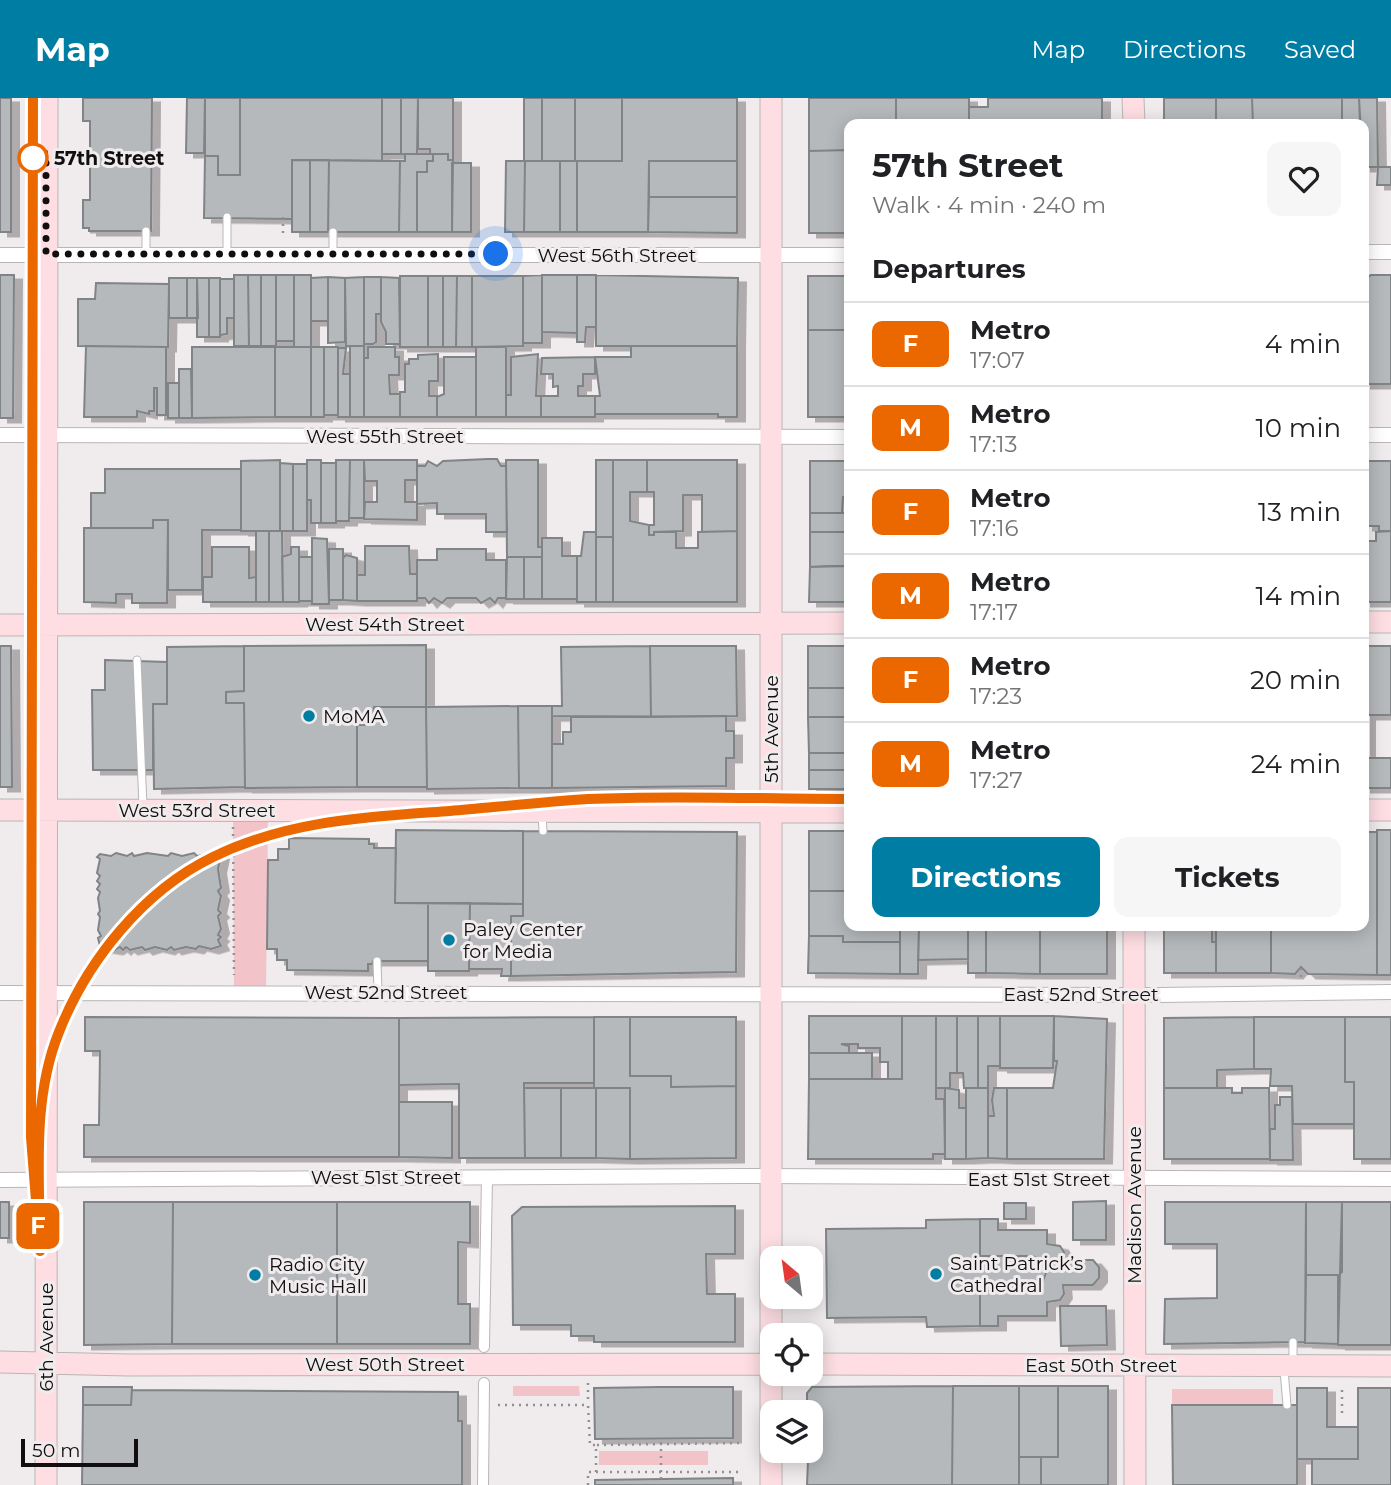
<!DOCTYPE html>
<html lang="en">
<head>
<meta charset="utf-8">
<style>
  :root { --surface:#fff; --page:#f6f6f6; --text:#202124; --muted:#757577; --line:#e0e0e0; --accent:#007da3 }
  body { margin:0; font-family:Montserrat,sans-serif; background:var(--page); color:var(--text); height:100vh; display:flex; flex-direction:column; font-size:26px; white-space:nowrap }
  * { box-sizing:border-box; margin:0 }
  p { font-size:23px; color:var(--muted) }
  .icon { flex:none; width:38px; height:38px; fill:none; stroke:currentColor; stroke-width:2; stroke-linecap:round; stroke-linejoin:round }
  .map { position:relative; flex:1; overflow:hidden }
  .side { position:absolute; left:844px; top:21px; width:525px; height:812px; display:flex; flex-direction:column; background:var(--surface); border-radius:14px; box-shadow:0 4px 18px #0003 }
  .side>* { flex:none }
  .badge { padding:0 14px; border-radius:10px; font-size:24px; line-height:46px }
  .needle { width:46px; rotate:331deg }
  .buttons { position:absolute; left:760px; top:1148px; display:grid; gap:14px }
  .buttons a { display:grid; place-items:center; width:63px; height:63px; border-radius:14px; background:var(--surface); box-shadow:0 4px 18px #0003; font-size:35px }
  .scale { position:absolute; left:21px; bottom:18px; width:117px; box-sizing:border-box; padding-left:7px; border:4px solid #100e0f; border-top:0; font-size:19px; line-height:24px; white-space:nowrap; color:#100e0f; -webkit-text-stroke:5px #f0ebec; paint-order:stroke }
  .you { position:absolute; width:35px; height:35px; margin:-18px; border:5px solid #fff; border-radius:50%; background:#1a73e8; box-shadow:0 0 0 10px #1a73e833 }
  .map>.badge { position:absolute; translate:-50% -50%; box-shadow:0 0 0 4px #fff }
  h2 { padding:0 28px; font-size:26px; line-height:63px }
  .round { display:grid; place-items:center; flex:none; width:74px; height:74px; border-radius:14px; background:var(--page) }
  .headline { display:flex; align-items:center; justify-content:space-between; height:119px; padding:0 28px }
  h1 { font-size:33px; font-weight:700; line-height:52px }
  .button { display:flex; gap:14px; margin-top:auto; padding:14px 28px }
  .button a { flex:1; height:80px; border-radius:14px; background:var(--accent); color:#fff; font-size:28px; font-weight:700; line-height:80px; text-align:center }
  .button a+a { background:var(--page); color:var(--text) }
  ul { padding:0; list-style:none }
  li { display:flex; align-items:center; gap:21px; height:84px; padding:0 28px; border-top:2px solid var(--line) }
  li div { flex:1 }
  li b { display:block; font-size:26px }
  li em { font-style:normal }
  li .badge { min-width:77px; font-weight:700; text-align:center }
  header { display:flex; align-items:center; gap:42px; box-sizing:border-box; height:98px; padding:0 35px; background:var(--accent); color:#fff }
  header strong { font-size:33px }
  nav { display:flex; gap:38px; margin-inline-start:auto; font-size:24px }
  .map>svg:first-child { display:block }
  .green { fill:#f2c3c9 }
  .building { fill:#b5b9bb; stroke:#818486; stroke-width:2; filter:url(#shadow) }
  .lines { fill:none; stroke-linecap:round; stroke-linejoin:round }
  .service-casing { stroke:#bab6b6; stroke-width:9 }
  .pedestrian-casing { stroke:#bab6b6; stroke-width:12 }
  .minor-casing { stroke:#bab6b6; stroke-width:16 }
  .secondary-casing { stroke:#bab6b6; stroke-width:23 }
  .path { stroke:#949091; stroke-width:2.5; stroke-dasharray:2 5; stroke-linecap:butt }
  .service { stroke:#fff; stroke-width:7 }
  .pedestrian { stroke:#fff; stroke-width:10 }
  .minor { stroke:#fff; stroke-width:14 }
  .secondary { stroke:#fedee3; stroke-width:21 }
  .line-casing { stroke:#fff; stroke-width:16 }
  .line { stroke:#eb6800; stroke-width:10 }
  .walk { stroke:#100e0f; stroke-width:7; stroke-dasharray:0 12.6 }
  .stop-dot { fill:#fff; stroke:#eb6800; stroke-width:3.5 }
  .poi-dot { fill:#007da3; stroke:#f0ebec; stroke-width:2.5 }
  .labels { text-anchor:middle; stroke-width:6; stroke-linejoin:round; paint-order:stroke }
  .stop-label { font-size:19px; font-weight:bold; fill:#100e0f; stroke:#f0ebec; text-anchor:start }
  .street-label { font-size:19px; fill:#100e0f; stroke:#f0ebec }
  .poi-label { font-size:19px; fill:#100e0f; stroke:#f0ebec; text-anchor:start }
</style>
</head>
<body>
<header>
<strong>Map</strong>
<nav><a>Map</a><a>Directions</a><a>Saved</a></nav>
</header>
<div class="map">
<svg width="1391" height="1387" viewBox="0 0 1391 1387">
  <defs>
    <filter id="shadow"><feDropShadow dx="8" dy="4.5" stdDeviation="0" flood-color="#0004"/></filter>
  </defs>
  <rect width="100%" height="100%" fill="#f0ebec"/>
  <path class="green" d="M233,712H268L266,895H234Z
    M513,1288H579L580,1298H513Z
    M1172,1291H1273V1307H1172Z
    M599,1353H708V1367H599Z"/>
  <path class="building" d="M0,0H11V134H0Z
    M83,0H152L151,133H89V130H83V102H90V23H83Z
    M187,0H205L204,55H186Z
    M205,0H240V77H218V58H205Z
    M240,0H382V63L292,62V121L204,120L205,58H218V77H240Z
    M382,0H401V56H382Z
    M401,0H418L417,56H401Z
    M418,0H453V62H448V56H430V51H418Z
    M524,0H542V63H524Z
    M542,0H575V63H542Z
    M575,0H622V63H575Z
    M622,0H737V63H649L648,134H577V63H622Z
    M809,0H896V26H849V52L809,53Z
    M896,0H969V26H896Z
    M988,0H1102V26H969V9H988Z
    M1164,0H1216V26H1164Z
    M1216,0H1252L1253,26H1216Z
    M1252,0H1342V26H1253Z
    M1342,0H1359L1360,26H1342Z
    M1359,0H1377L1378,69H1363Z
    M849,52V135H809V53Z
    M405,56H433V63H427V74H417V134H399L400,63H405Z
    M433,56H448V62H453L452,134H417V74H427V63H433Z
    M292,62H310V134H292Z
    M310,62H329L328,134H310Z
    M329,62L400,63L399,134H328Z
    M506,63H525L524,134H505Z
    M525,63H560V134H524Z
    M560,63H577V134H560Z
    M649,63H737V99H649Z
    M452,65H471V134H452Z
    M1378,69H1391V87H1377Z
    M649,99H737V135L648,134Z
    M0,177H14L13,320H0Z
    M234,177H248L249,248H234Z
    M248,177H261V248H249Z
    M261,177H276V248H261Z
    M276,177H294V243H276Z
    M294,177H311V249H294Z
    M542,177H577V235L542,234Z
    M542,177V245H523V178Z
    M577,177H596V229H586L585,244H577Z
    M596,177L738,180L737,248H596Z
    M1371,177H1391V286H1363V183Z
    M400,178H428V249H400Z
    M428,178H443V249H428Z
    M443,178H457L456,249H443Z
    M457,178H472V249H456Z
    M472,178H523V248L472,249Z
    M808,178H849V232H808Z
    M328,179L345,180V244L328,245Z
    M328,179V223H311V180Z
    M364,179H381V216H376V244L373,246H364Z
    M364,179V248H346L345,180Z
    M381,179L399,180L400,246H386V234L381,224Z
    M169,180H187V220H169Z
    M187,180H197L198,220H187Z
    M197,180H209V239H197Z
    M209,180H220V239H209Z
    M220,181H234V220H227V236L220,237Z
    M96,185L169,186L168,249L78,248V201H95Z
    M808,232H849V319H808Z
    M86,248L166,249V317H157V290H154V313H149V316L137,313V319H84Z
    M350,248H364V319H350Z
    M631,248H737V319H718V316H595V298H600L595,259H631Z
    M192,249H275V319L192,320Z
    M275,249H311V319H275Z
    M311,249H324V319H311Z
    M324,249H338V317H324Z
    M368,249H395V259H399V277H389L390,296H400V319H364V260H368Z
    M476,249H506V319H476Z
    M338,250H346L343,276H350V319H338Z
    M438,256V283H429V298H437V319H400V294H405V266H409V261H418V257Z
    M538,256L536,298H541V319H506V297H511V259Z
    M444,259H476V319H437V299L444,296Z
    M595,259V276H583V288H578V298H595V319H541V298H558V288L553,289V276H541L542,260Z
    M179,271H191L192,320H179Z
    M168,285H179V320H168Z
    M488,361H497L501,368H506L507,434H486V416H437V405L417,406V368H425L428,363L437,368L443,363Z
    M280,362V433H241V363Z
    M307,362H321V425H311V402H307Z
    M336,362H350L349,423H336Z
    M350,362H364V420H349Z
    M364,362H417V382H405V404H417V422L364,421L365,404H377V383H365Z
    M506,362H538V449H542V459H507Z
    M596,362H613V439H596Z
    M613,362H647V394H630V423L649,427V437H654V434H676V450H698V434L737,433V504H613Z
    M647,362H737V433L702,434V397H683V433L654,434V437H649V427H654V394H647Z
    M810,363H849V398L843,399L842,415H810Z
    M1366,363H1391V433H1379V428H1365Z
    M280,365L293,366V433H280Z
    M321,365H336V425H321Z
    M293,366H307V433H293Z
    M105,371H241V432H202V492H168V422H153V430H91V395H105Z
    M810,415H849V434H810Z
    M153,422H168L167,505H132V496H116V505L84,504V430H153Z
    M256,433H269V504H256Z
    M269,433H282L283,504H269Z
    M1391,433V504H1363V443H1376V434Z
    M584,434H596V504H577V458H581Z
    M810,434H849V468L810,469Z
    M596,439H613V504H596Z
    M312,440L327,441L329,506H312Z
    M542,440H562V458H577V501H542Z
    M365,448H409L410,476H417V503H357V477H365Z
    M212,449H249V480L256,479V504H203V479H212Z
    M291,449H299V504H283L282,459L291,456Z
    M329,451H343V502H329Z
    M437,451H486V462H506V500H498L495,505L490,500L481,505L476,500H447L442,505L434,500L429,505L425,500H417V462H437Z
    M346,457L357,460V503L343,502V460Z
    M299,459H312V503H299Z
    M507,459H524V501H506Z
    M524,459H542V501H524Z
    M827,468H849V504H809L810,469Z
    M426,547V609H374L373,627H357V689L245,690L244,605H226V594L244,593V548Z
    M0,548H11L12,689H0Z
    M244,548V593L226,594V605H244L245,689L154,691L153,606H167V549Z
    M650,548H736L737,618L651,619Z
    M650,548L651,619L552,618V608H562L561,549Z
    M808,548H849V590H808Z
    M1363,548H1391V617H1367V660H1391V690H1363Z
    M105,562L167,564V606H153V672H93L92,592H105Z
    M808,590H849V619H808Z
    M518,608H552V690H519Z
    M518,608L519,690L427,691L426,609Z
    M374,609H426L427,689H357V627H373Z
    M719,618H726V633H734V660H726V688L552,690V646H563V634H571V619Z
    M808,619H849V655H809Z
    M809,655H849V672H809Z
    M809,672H849V691H809Z
    M396,732L523,733V806L395,805Z
    M1377,732H1391V877H1377Z
    M523,733L737,734L736,874L511,878V818H523Z
    M809,733H849V793H809Z
    M1363,734H1377V877L1308,876L1301,869L1295,876L1271,875V828H1363Z
    M289,740L369,741V746H374V750H396L395,805H428V863H373L372,866H368V873L287,872V862H277V851H267L268,762H278V751H289Z
    M116,755L127,758L132,755L134,758L147,755L168,758L171,755L182,758L194,755L197,758L218,755L221,757L218,771L221,790L218,793L221,798L218,812L221,815L218,818L221,831L218,837L221,839L218,842L221,848L211,851L199,848L196,851L186,849L174,852L171,849L167,852L155,849L145,852L142,849L130,852L126,849L123,852L120,849L115,852L104,850L101,852L98,840L101,838L98,832L100,819L98,816L100,813L98,800L100,794L97,791L100,786L97,783L100,778L97,775L100,761L97,759L100,756L111,758Z
    M809,793H849V828H900V844H843V838H809Z
    M428,805H470L469,873H428Z
    M470,805L523,806V818H511V878H501L502,871H469Z
    M900,828H919L918,876H900Z
    M919,828H968V861L918,862Z
    M986,828H1040V876L986,875Z
    M1066,828H1107V876H1040V832H1066Z
    M1164,828H1212V844H1216V875H1164Z
    M1216,828H1271V875H1216Z
    M968,832H986V875H968Z
    M809,838H843V844H900V876L808,875Z
    M809,918H902V981H888V964H880V950H858V946H841L849,948V955H809Z
    M902,918H936V1001H944L945,1056H933V1061H808L809,981H902Z
    M936,918H957V975H950V990H936Z
    M957,918H978V990H964L963,975H957Z
    M978,918H1000V968H988V990H978Z
    M1000,918H1054L1053,970H1000Z
    M1054,918L1107,921L1104,1061H1007V990H1053L1057,963H1054Z
    M85,919L399,920V1059H84V1027H99L100,953H85Z
    M594,919V985H524L525,1060H459V986L399,987V920Z
    M594,919H630V978H671V989L736,988V1060L630,1061V990H594Z
    M630,919H736V988L671,989V978H630Z
    M1254,919H1345V984H1354V1026H1293L1292,988H1270L1271,971H1254Z
    M1254,919V971L1217,972V990H1164V920Z
    M1345,919H1391V1061H1354V984H1345Z
    M809,955H872V981H809Z
    M524,990H561V1060H525Z
    M561,990H596V1060H561Z
    M596,990H630V1061L596,1060Z
    M945,990L959,992V1010H966V1061H945Z
    M966,990H988V1060L966,1061Z
    M994,990H1007V1061L988,1060V1018H994L992,1002Z
    M1164,990H1232V995H1242V990H1269L1270,1061H1164Z
    M1280,999H1292L1293,1062H1270V1031H1275V1007H1280Z
    M399,1004H452V1060L399,1059Z
    M1106,1103V1142H1073V1104Z
    M0,1104H9V1140H0Z
    M84,1104H173L172,1246L84,1247Z
    M173,1104H337V1246H172Z
    M337,1104H470V1145L458,1144V1206H470V1246H337Z
    M1165,1104H1306L1305,1244L1164,1246L1165,1201L1217,1200V1146H1165Z
    M1306,1104H1342V1174L1338,1177H1306Z
    M1342,1104H1391V1247H1338Z
    M1004,1105H1026V1121H1004Z
    M735,1108V1156H706L707,1196H735V1244H594V1238H571V1227H513L512,1118L522,1109Z
    M980,1121V1158H1033L1041,1163L1046,1175L1042,1185L1033,1192L980,1193V1228L927,1229L926,1219L827,1220L826,1131L926,1130V1122Z
    M980,1121H998V1132H1047V1146L1060,1148L1064,1154L1063,1162H1093L1099,1169V1180L1093,1187H1063L1064,1196L1060,1202L1047,1204V1218H998V1228H980V1193L1033,1192L1042,1185L1046,1175L1041,1163L1033,1158H980Z
    M1306,1177H1338V1246L1305,1245Z
    M1060,1208H1106L1107,1247L1061,1248Z
    M953,1288L952,1387H807L810,1314H807V1295L812,1289Z
    M953,1288H1019V1387H952Z
    M1019,1288H1058V1359H1019Z
    M1058,1288H1108V1387H1041V1359H1058Z
    M83,1289H132L131,1307H83Z
    M660,1289H733V1340L595,1341L594,1290Z
    M1297,1290H1327V1329H1358V1361H1297Z
    M1358,1290H1391V1387H1312V1361H1358Z
    M132,1292L458,1294V1323H462V1387H82L83,1307H131Z
    M1172,1307H1297V1387H1173Z
    M1019,1359H1041V1387H1019Z
    M733,1380V1387H595V1382Z"/>
  <g class="lines">
    <g class="service-casing">
      <path id="service" d="M146,133V157
        M333,134V156
        M227,156V119
        M137,562L143,709
        M542,716L543,733
        M377,863L378,894
        M1293,1263V1244
        M1284,1272L1287,1307"/>
    </g>
    <g class="pedestrian-casing">
      <path id="pedestrian" d="M484,1249L487,1079
        M483,1387L484,1285"/>
    </g>
    <g class="minor-casing">
      <path id="minor" d="M1363,154H1391
        M0,157H849
        M0,337L849,339
        M1363,337H1391
        M0,895L1159,897L1391,894
        M0,1082L744,1078L1391,1081"/>
    </g>
    <g class="secondary-casing">
      <path id="secondary" d="M1133,0L1134,26
        M1363,524H1391
        M0,527L849,525
        M0,712L849,714
        M1363,712H1391
        M1134,828L1135,1387
        M0,1264L128,1267L772,1266
        M810,1266L1391,1268
        M46,1387L47,0
        M771,1387V0"/>
    </g>
    <path class="path" d="M283,119V135
      M233,729L234,877
      M1301,879V869
      M588,1285V1306
      M498,1307H588L590,1347H596
      M1342,1315V1287
      M596,1374V1347L740,1345
      M661,1381V1340
      M588,1387V1374H740"/>
    <use href="#service" class="service"/>
    <use href="#pedestrian" class="pedestrian"/>
    <use href="#minor" class="minor"/>
    <use href="#secondary" class="secondary"/>
  </g>
  <g class="lines">
    <g class="line-casing">
      <path id="line" d="M33,0L31,1039L40,1153C40,1081 31,1003 59,934C87,863 143,793 213,759C288,722 368,719 450,713C496,709 542,704 588,701C675,697 762,701 849,701"/>
    </g>
    <use href="#line" class="line"/>
    <path class="walk" d="M33,60L46,54V156H496"/>
  </g>
  <circle class="stop-dot" cx="33" cy="60" r="14"/>
  <g class="poi-dot">
    <circle cx="309" cy="618" r="7"/>
    <circle cx="449" cy="842" r="7"/>
    <circle cx="936" cy="1176" r="7"/>
    <circle cx="255" cy="1177" r="7"/>
  </g>
  <g class="labels">
    <g class="stop-label">
      <text x="54" y="67">57th Street</text>
    </g>
    <g class="street-label">
      <text x="617" y="164">West 56th Street</text>
      <text x="385" y="345">West 55th Street</text>
      <text x="385" y="533">West 54th Street</text>
      <text transform="translate(771 631) rotate(-90)" y="7">5th Avenue</text>
      <text x="197" y="719">West 53rd Street</text>
      <text x="386" y="901">West 52nd Street</text>
      <text x="1081" y="903">East 52nd Street</text>
      <text x="386" y="1086">West 51st Street</text>
      <text x="1039" y="1088">East 51st Street</text>
      <text transform="translate(1134 1107) rotate(-90)" y="7">Madison Avenue</text>
      <text transform="translate(46 1239) rotate(-90)" y="7">6th Avenue</text>
      <text x="385" y="1273">West 50th Street</text>
      <text x="1101" y="1274">East 50th Street</text>
    </g>
    <g class="poi-label">
      <text x="323" y="625">MoMA</text>
      <text x="463" y="838">Paley Center<tspan x="463" dy="22">for Media</tspan></text>
      <text x="950" y="1172">Saint Patrick’s<tspan x="950" dy="22">Cathedral</tspan></text>
      <text x="269" y="1173">Radio City<tspan x="269" dy="22">Music Hall</tspan></text>
    </g>
  </g>
</svg>
<div class="buttons">
<a><svg class="needle" viewBox="-14 -14 28 28"><path d="M0-13l5 13h-10z" fill="#e53935"/><path d="M0 13l5-13h-10z" fill="#757577"/></svg></a>
<a><svg class="icon" aria-label="locate" viewBox="0 0 24 24"><circle cx="12" cy="12" r="6"/><path d="M12 2v4M12 18v4M2 12h4M18 12h4"/></svg></a>
<a><svg class="icon" aria-label="layers" viewBox="0 0 24 24"><path d="M12 4l9 5-9 5-9-5zM3 14l9 5 9-5"/></svg></a>
</div>
<div class="scale">50 m</div>
<div class="you" style="left:496px;top:156px"></div>
<b class="badge" style="left:38px;top:1128px;background:#eb6800;color:#fff">F</b>
<section class="side">
<div class="headline"><div><h1>57th Street</h1><p>Walk · 4 min · 240 m</p></div><a class="round"><svg class="icon" aria-label="heart" viewBox="0 0 24 24"><path d="M12 20l-8-8c-3-5 5-10 8-4 3-6 11-1 8 4z"/></svg></a></div>
<h2>Departures</h2>
<ul>
<li><span class="badge" style="background:#eb6800;color:#fff">F</span><div><b>Metro</b><p>17:07</p></div><em>4 min</em></li>
<li><span class="badge" style="background:#eb6800;color:#fff">M</span><div><b>Metro</b><p>17:13</p></div><em>10 min</em></li>
<li><span class="badge" style="background:#eb6800;color:#fff">F</span><div><b>Metro</b><p>17:16</p></div><em>13 min</em></li>
<li><span class="badge" style="background:#eb6800;color:#fff">M</span><div><b>Metro</b><p>17:17</p></div><em>14 min</em></li>
<li><span class="badge" style="background:#eb6800;color:#fff">F</span><div><b>Metro</b><p>17:23</p></div><em>20 min</em></li>
<li><span class="badge" style="background:#eb6800;color:#fff">M</span><div><b>Metro</b><p>17:27</p></div><em>24 min</em></li>
</ul>
<div class="button"><a>Directions</a><a>Tickets</a></div>
</section>
</div>
</body>
</html>
